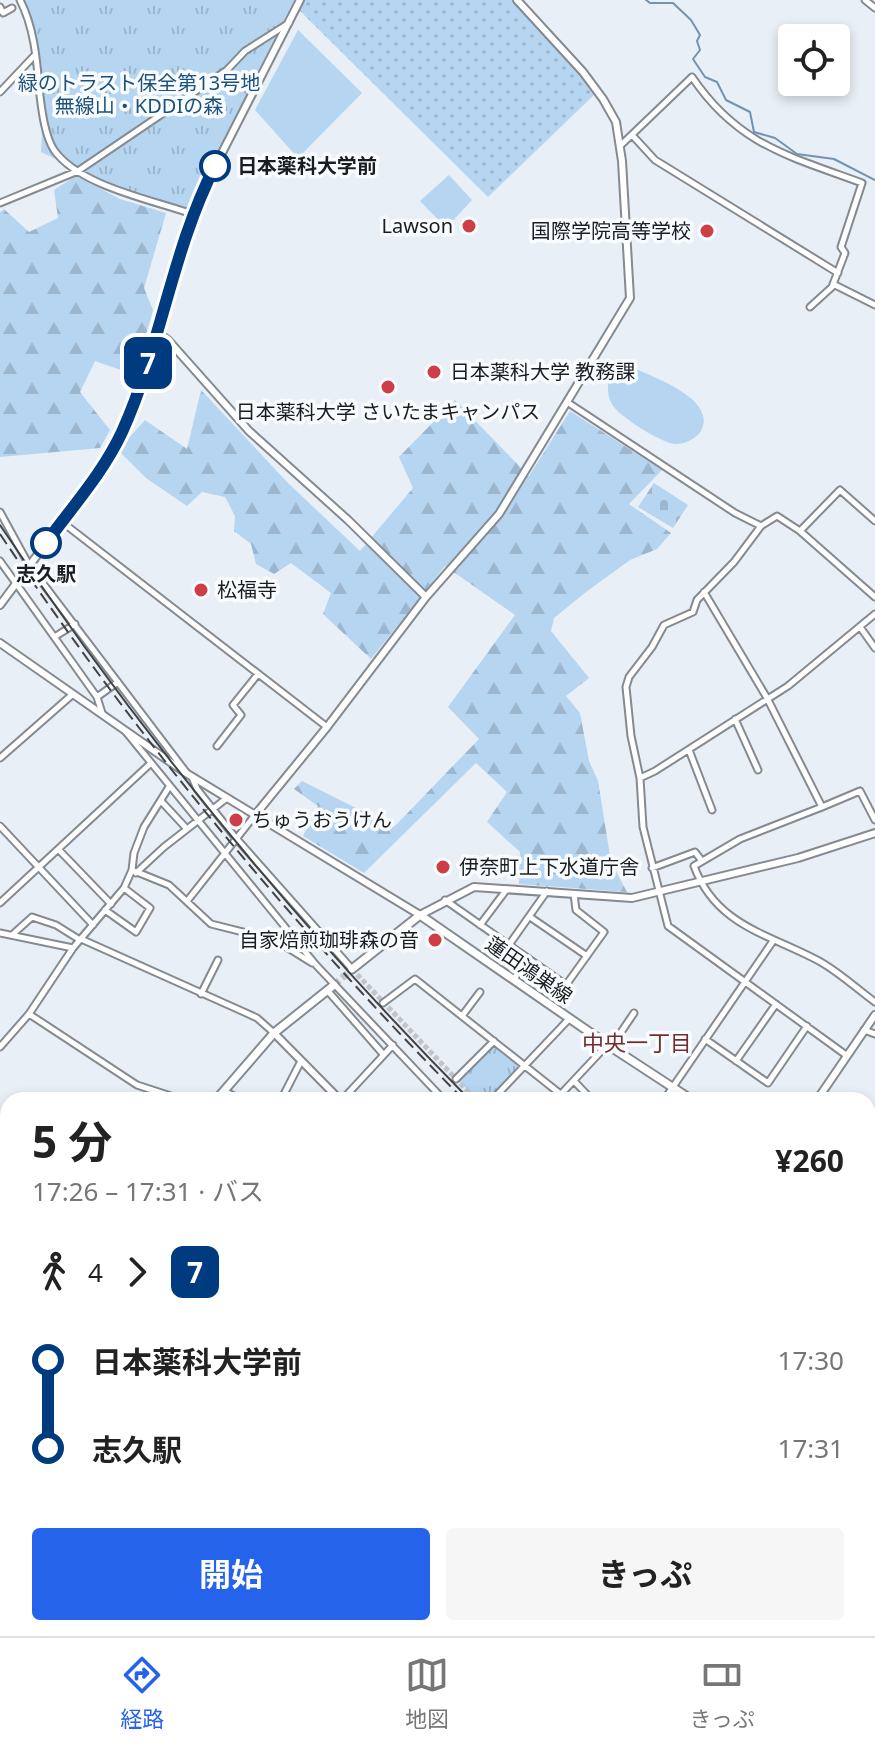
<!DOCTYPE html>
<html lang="ja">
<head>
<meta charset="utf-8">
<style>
  :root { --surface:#fff; --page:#f6f6f6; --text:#222; --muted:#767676; --line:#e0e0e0; --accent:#2563eb }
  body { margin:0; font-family:"Noto Sans","Noto Sans JP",sans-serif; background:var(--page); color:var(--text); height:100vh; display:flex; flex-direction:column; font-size:30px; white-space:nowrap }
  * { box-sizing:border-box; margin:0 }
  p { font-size:26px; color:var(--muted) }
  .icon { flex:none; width:44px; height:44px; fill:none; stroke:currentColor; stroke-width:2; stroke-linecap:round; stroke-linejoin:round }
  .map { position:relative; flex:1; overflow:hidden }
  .side { position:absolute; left:0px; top:1092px; width:876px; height:544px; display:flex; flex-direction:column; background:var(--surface); border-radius:24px 24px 0 0; box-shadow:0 4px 12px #0003 }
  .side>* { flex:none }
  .badge { padding:0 16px; border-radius:12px; font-size:28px; line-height:52px }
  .buttons { position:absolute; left:778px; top:24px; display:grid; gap:16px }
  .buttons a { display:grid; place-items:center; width:72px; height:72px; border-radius:8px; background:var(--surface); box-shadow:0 4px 12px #0003; font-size:40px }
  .map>.badge { position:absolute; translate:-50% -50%; box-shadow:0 0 0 4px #fff }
  .legs { display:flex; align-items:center; gap:12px; height:88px; padding:0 32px; font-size:26px }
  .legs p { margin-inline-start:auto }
  .head { display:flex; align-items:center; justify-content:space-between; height:136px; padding:0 32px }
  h1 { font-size:44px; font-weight:700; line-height:60px }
  .action { display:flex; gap:16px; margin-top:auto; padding:16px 32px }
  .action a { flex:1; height:92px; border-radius:8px; background:var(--accent); color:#fff; font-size:32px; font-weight:700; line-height:92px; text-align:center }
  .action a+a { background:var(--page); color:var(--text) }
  ul { padding:0 32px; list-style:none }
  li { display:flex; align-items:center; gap:28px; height:88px; font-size:30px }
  li i { display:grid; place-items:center; width:12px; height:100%; margin:0 10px; background:currentColor }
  li i::after { content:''; width:20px; height:20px; margin:-10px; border:6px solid; border-radius:50%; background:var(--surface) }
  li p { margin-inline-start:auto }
  li:first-child i { background:linear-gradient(#0000 50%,currentColor 0) }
  li:last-child i { background:linear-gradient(currentColor 50%,#0000 0) }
  .tab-bar { display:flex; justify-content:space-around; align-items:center; height:112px; border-top:2px solid var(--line); background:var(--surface); font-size:22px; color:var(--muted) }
  .tab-bar a { display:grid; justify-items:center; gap:4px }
  .tab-bar .active { color:var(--accent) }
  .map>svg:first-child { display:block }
  .grass { fill:url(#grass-dots) }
  .forest { fill:url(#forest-firs) }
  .cemetery { fill:url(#cemetery-stones) }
  .park { fill:url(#park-tufts) }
  .pitch { fill:#b6d5f1 }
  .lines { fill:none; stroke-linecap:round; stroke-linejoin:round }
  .stream { stroke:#7393b0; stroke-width:2 }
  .minor-tunnel { stroke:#bfc5cb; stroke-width:5; stroke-dasharray:5 2.5; stroke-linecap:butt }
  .secondary-tunnel { stroke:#bfc5cb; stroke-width:7; stroke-dasharray:7 3.5; stroke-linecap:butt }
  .pedestrian-casing { stroke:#848a90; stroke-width:8 }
  .minor-casing { stroke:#848a90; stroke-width:9 }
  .tertiary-casing { stroke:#848a90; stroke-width:10 }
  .secondary-casing { stroke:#848a90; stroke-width:11 }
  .pedestrian { stroke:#fff; stroke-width:4 }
  .minor { stroke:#fff; stroke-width:5 }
  .tertiary { stroke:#fff; stroke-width:6 }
  .secondary { stroke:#fff; stroke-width:7 }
  .tram { stroke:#404346; stroke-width:2 }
  .rail { stroke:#404346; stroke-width:2; stroke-dasharray:12 6; stroke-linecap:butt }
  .line-1-casing { stroke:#fff; stroke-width:18 }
  .line-1 { stroke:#003b80; stroke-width:12 }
  .stop-1-dot { fill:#fff; stroke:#003b80; stroke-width:4 }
  .poi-dot { fill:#ce3e46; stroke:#f9fcff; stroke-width:3 }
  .labels { text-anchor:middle; stroke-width:7; stroke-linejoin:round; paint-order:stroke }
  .park-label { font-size:20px; fill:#1d5179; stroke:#f9fcff }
  .stop-label { font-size:20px; font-weight:bold; fill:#1a1d1f; stroke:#f9fcff; text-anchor:start }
  .poi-label { font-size:20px; fill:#1a1d1f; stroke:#f9fcff; text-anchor:start }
  .street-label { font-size:20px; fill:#1a1d1f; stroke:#f9fcff }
  .neighbourhood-label { font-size:22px; fill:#742d2e; stroke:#f9fcff }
</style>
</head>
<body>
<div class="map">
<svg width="875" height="1636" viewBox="0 0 875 1636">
  <defs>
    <pattern id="grass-dots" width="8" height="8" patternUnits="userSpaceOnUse" patternTransform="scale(2)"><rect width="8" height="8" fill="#b6d5f1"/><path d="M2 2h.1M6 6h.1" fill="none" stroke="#9cb6ce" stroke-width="1.8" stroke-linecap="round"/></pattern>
    <pattern id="forest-firs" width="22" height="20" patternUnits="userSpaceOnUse" patternTransform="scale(2)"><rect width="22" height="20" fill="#b6d5f1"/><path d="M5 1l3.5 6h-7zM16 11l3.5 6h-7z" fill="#9cb6ce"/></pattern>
    <pattern id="cemetery-stones" width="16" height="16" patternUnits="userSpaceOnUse" patternTransform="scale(2)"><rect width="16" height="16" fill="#b6d5f1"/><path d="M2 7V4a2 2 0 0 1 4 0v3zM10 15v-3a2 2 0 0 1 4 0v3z" fill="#9cb6ce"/></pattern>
    <pattern id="park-tufts" width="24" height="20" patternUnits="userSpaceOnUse" patternTransform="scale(2)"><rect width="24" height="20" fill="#b6d5f1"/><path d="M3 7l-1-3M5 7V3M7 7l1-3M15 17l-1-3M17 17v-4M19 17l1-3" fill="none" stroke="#9cb6ce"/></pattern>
  </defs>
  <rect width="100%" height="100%" fill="#e8eff6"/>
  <path class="grass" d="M305,0H518L598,91L488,197L299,10Z"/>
  <path class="forest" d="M76,176L120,199L166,213L144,288L153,310L135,375L95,361L80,392L110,430L100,448L0,457V212L4,209L29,232L58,218L54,190Z
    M201,390L288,483L360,551L413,488L399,457L455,400L529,476L570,411L662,470L629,504L671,533L657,549L630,560L586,592L554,618L551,631L589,678L566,696L580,713L589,761L598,781L611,862L627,892L519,884L520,852L487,822L507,792L476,763L364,873L303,836L318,806L294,789L302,781L394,827L479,739L448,707L515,615L445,566L371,659L323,614L331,593L291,563L274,574L256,564L251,544L234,531L235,516L225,497L202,492L187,506L146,478L118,450L145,420L187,449Z
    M0,1531L8,1537V1628H77L82,1633L89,1628H115L112,1632L113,1636H10L0,1631Z"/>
  <path class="cemetery" d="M654,483L688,505L673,528L638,507Z"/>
  <path class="park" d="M22,0H294L189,210H185L131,195L41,152C44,107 41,41 22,0Z
    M494,1044L520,1066L488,1100H479L458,1081Z"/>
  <path class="pitch" d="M298,30L362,93L298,158L255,110Z
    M449,175L472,200L446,228L420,201Z
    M634,368C655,378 722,401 699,434C694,439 684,444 677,444C664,445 622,418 614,407C608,399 608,393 608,384L618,373Z"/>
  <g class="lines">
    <path class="stream" d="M646,0L650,3H673L691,20L700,35L697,41L700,50L693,59L705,77L717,82L726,100L750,112L754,132L775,138L797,154L834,159L875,180"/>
    <path class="minor-tunnel" d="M352,969L476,1100"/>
    <path class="secondary-tunnel" d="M334,985L352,969"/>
    <g class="pedestrian-casing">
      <path id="pedestrian" d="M0,1195L8,1192"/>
    </g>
    <g class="minor-casing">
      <path id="minor" d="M20,0C35,29 37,64 40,96C42,112 45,136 54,150C79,186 153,200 192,214
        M865,0L875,8
        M0,7L3,13L12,8
        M0,92L34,56
        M632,135L655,160L838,273
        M620,146L692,77C738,145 789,156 862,183L841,247L845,253L832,287L810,307
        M0,203L78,171L227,70L245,51L289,23
        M833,284L875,305
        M567,402L735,513L761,526
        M0,512L29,565L186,772
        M62,522L327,727
        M800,531L840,490L875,521
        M0,561L97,697L102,713
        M704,592L767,698L822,807L860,791L875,820
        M860,627L875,648
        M56,636L75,624
        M97,697L118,682
        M735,719L758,770
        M126,732L316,965L444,1100
        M217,746L241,715L233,705L258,674
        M689,750L712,810
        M0,758L73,694
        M192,777L197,789L235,837L352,969
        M640,778L655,771L788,686L875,614
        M161,801L187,829
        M822,807L740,839L694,866C716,926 769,934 819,961C839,972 857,989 875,1002
        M0,826L93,925
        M59,850L111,904
        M652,868L695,852L702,861
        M132,870L169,885L211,924L275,940L312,963
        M136,873L164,847L227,798
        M188,900L255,815
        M445,900L566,985L604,932L576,910L574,894
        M0,903L150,764
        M105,910L136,932L150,908L124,888
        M530,917L587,956
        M480,925L507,889
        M0,933L73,948
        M12,935L32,917L56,925L80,940
        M81,939L244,1012L257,1018L274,1033
        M509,945L547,891
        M514,979L528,959
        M327,990L383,1054
        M201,994L218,960
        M383,1003L415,979L568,1100
        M29,1014L137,1085L183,1100
        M462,1016L480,992
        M864,1030L875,1034
        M705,1039L768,1083L807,1026
        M0,1047L29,1014L73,948L124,888L132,870L134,853L144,827L169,787
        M611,1047L634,1013
        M846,1055L668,926L643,827L640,778L631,736L626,687L629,677L652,647L664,625L693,612L697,600L734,562L761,526L777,516L800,531L875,597
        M736,1061L776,1004
        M456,1079L494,1041
        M575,1082L592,1100
        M224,1091L242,1100
        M562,1093L607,1045
        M822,1094L832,1100
        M281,1100L301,1061
        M342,1100L393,1045
        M492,1100L569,1019
        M664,1100L773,941
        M868,1114L875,1116
        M868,1246L875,1245
        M0,1282L8,1286
        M0,1328L8,1331
        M868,1378L875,1387
        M0,1398L5,1386
        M0,1432L8,1439
        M868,1438L875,1432
        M868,1439L875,1444
        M868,1462L875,1467
        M0,1488L8,1481
        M868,1601L875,1613
        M472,1628L479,1636
        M598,1628L604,1635
        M190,1636L200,1628
        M355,1636L360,1628
        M415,1636L423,1628
        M493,1636L503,1628
        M562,1636L573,1628
        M794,1636L804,1628"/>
    </g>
    <g class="tertiary-casing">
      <path id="tertiary" d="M158,333L168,340L249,431L348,520L426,597
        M0,605L100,471L122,433L158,333L199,198L300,0
        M0,643L186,773L420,915L474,887L632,898L798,858L875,833
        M255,815L327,727L426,597L499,514L630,298L622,161L616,122L603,99L583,72L517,0
        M274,1033L340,1100
        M817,1100L875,1015
        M868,1318L875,1316
        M0,1384L5,1386L8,1381
        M0,1525L8,1532
        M124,1628L129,1636
        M292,1636L301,1628"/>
    </g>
    <g class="secondary-casing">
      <path id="secondary" d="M352,969L420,915L611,1047L692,1100
        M216,1100L274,1033L334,985
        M868,1187L875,1190
        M0,1224L8,1225"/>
    </g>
    <use href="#pedestrian" class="pedestrian"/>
    <use href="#minor" class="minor"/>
    <use href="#tertiary" class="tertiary"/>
    <use href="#secondary" class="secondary"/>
    <path class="tram" d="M0,525C137,731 296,924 470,1100
      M868,1442L875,1447"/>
    <path class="rail" d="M0,534C136,737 292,926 464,1100
      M868,1455L875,1460"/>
  </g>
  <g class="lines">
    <g class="line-1-casing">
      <path id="line-1" d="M46,543C72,507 103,473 122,432C161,346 172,250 215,166"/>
    </g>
    <use href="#line-1" class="line-1"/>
  </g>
  <g class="stop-1-dot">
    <circle cx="215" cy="166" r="14"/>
    <circle cx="46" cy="543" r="14"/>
  </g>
  <g class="poi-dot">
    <circle cx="469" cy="226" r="8"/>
    <circle cx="707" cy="231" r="8"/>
    <circle cx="434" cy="372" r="8"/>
    <circle cx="388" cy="387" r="8"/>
    <circle cx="201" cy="590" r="8"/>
    <circle cx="236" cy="820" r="8"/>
    <circle cx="443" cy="867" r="8"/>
    <circle cx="435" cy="940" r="8"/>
  </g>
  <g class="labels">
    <g class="park-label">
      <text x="139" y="90">緑のトラスト保全第13号地<tspan x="139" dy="23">無線山・KDDIの森</tspan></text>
    </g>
    <g class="stop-label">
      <text x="237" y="173">日本薬科大学前</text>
      <text x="46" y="581" text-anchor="middle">志久駅</text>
    </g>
    <g class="poi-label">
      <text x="453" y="233" text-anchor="end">Lawson</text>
      <text x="691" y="238" text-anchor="end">国際学院高等学校</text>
      <text x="450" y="379">日本薬科大学 教務課</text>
      <text x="388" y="419" text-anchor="middle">日本薬科大学 さいたまキャンパス</text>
      <text x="217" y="597">松福寺</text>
      <text x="252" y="827">ちゅうおうけん</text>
      <text x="459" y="874">伊奈町上下水道庁舎</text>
      <text x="419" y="947" text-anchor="end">自家焙煎珈琲森の音</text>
    </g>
    <g class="street-label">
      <text transform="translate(529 970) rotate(35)" y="7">蓮田鴻巣線</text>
    </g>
    <g class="neighbourhood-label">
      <text x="637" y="1051">中央一丁目</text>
    </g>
  </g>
</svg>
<div class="buttons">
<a><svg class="icon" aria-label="locate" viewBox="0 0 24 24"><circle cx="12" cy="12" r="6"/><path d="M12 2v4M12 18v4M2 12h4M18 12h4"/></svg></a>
</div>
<b class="badge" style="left:148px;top:363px;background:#003b80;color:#fff">7</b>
<section class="side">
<div class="head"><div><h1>5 分</h1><p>17:26 – 17:31 · バス</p></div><b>¥260</b></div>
<div class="legs"><svg class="icon" aria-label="walk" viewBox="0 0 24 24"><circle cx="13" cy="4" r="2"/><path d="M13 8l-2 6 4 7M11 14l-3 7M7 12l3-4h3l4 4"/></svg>4<svg class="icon" aria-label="forward" viewBox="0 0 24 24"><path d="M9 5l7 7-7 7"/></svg><b class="badge" style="background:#003b80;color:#fff">7</b></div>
<ul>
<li><i style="color:#003b80"></i><b>日本薬科大学前</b><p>17:30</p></li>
<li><i style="color:#003b80"></i><b>志久駅</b><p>17:31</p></li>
</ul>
<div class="action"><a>開始</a><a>きっぷ</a></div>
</section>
</div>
<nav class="tab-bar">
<a class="active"><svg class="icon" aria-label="directions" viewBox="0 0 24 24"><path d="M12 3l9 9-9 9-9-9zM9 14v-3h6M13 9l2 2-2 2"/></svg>経路</a>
<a><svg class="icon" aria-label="map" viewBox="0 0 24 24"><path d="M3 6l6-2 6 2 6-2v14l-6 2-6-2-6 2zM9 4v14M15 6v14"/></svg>地図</a>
<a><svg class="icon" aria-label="tickets" viewBox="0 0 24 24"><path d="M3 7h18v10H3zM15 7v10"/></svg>きっぷ</a>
</nav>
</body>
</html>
